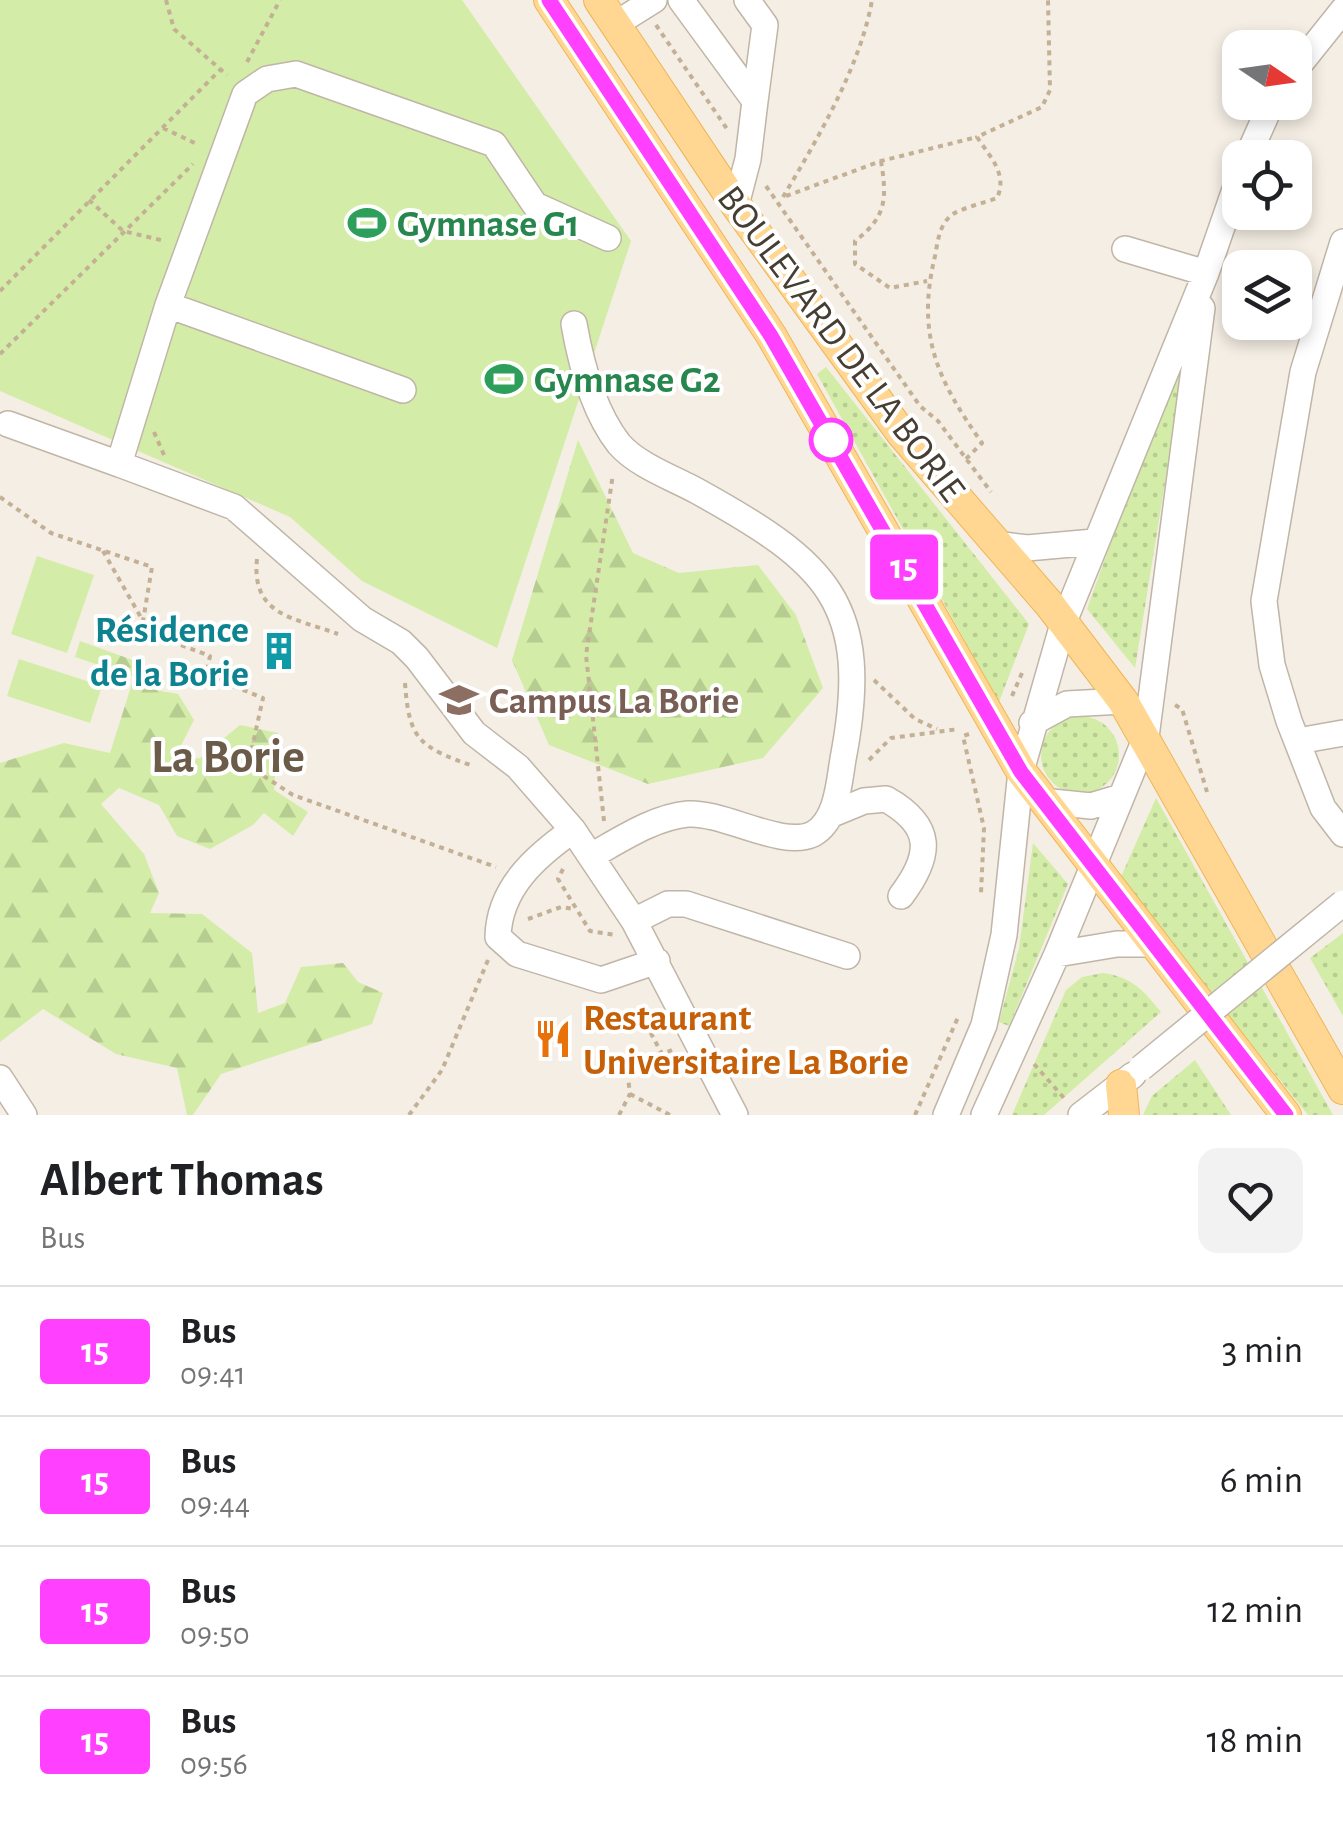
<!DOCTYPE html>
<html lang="en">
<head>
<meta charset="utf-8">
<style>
  :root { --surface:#fff; --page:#f2f2f2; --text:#202124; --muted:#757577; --line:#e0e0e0 }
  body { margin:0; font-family:"Alegreya Sans",sans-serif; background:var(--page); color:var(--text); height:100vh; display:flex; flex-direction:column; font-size:38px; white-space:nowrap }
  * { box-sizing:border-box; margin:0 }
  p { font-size:32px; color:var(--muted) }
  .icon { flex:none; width:55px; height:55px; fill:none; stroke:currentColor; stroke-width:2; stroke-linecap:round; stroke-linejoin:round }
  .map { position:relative; height:1115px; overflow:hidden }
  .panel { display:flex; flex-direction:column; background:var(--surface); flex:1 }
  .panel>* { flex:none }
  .badge { padding:0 20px; border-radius:8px; font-size:35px; line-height:65px }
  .needle { width:65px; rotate:103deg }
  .buttons { position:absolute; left:1222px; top:30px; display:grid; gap:20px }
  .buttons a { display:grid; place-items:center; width:90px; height:90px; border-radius:20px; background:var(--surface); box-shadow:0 5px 15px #0003; font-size:50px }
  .map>.badge { position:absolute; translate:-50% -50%; box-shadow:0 0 0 5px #fff }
  .round { display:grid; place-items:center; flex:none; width:105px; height:105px; border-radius:20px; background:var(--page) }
  .summary { display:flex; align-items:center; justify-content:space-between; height:170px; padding:0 40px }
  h1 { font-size:48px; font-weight:700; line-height:75px }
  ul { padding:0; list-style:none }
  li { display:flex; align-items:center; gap:30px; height:130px; padding:0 40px; border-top:2px solid var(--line) }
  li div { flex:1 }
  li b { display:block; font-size:38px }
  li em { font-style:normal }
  li .badge { min-width:110px; font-weight:700; text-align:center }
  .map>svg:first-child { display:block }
  .grass { fill:url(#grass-dots) }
  .forest { fill:url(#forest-firs) }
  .garden { fill:#d3eda8 }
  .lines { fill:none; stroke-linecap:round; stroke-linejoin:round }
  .minor-casing { stroke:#c0b5a6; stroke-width:28 }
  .major-casing { stroke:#f0b556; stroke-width:32 }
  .path { stroke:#c4b095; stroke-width:4; stroke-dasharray:5 5; stroke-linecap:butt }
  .minor { stroke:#fff; stroke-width:25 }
  .major { stroke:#ffd792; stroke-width:30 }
  .minor-bridge-casing { stroke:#c0b5a6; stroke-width:28; stroke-linecap:butt }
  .minor-bridge { stroke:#fff; stroke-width:25 }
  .line-casing { stroke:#fff; stroke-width:22 }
  .line { stroke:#ff40ff; stroke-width:15 }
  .stop-dot { fill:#fff; stroke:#ff40ff; stroke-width:5 }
  .labels { text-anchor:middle; stroke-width:8; stroke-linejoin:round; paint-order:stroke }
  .leisure-label { font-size:38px; font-weight:bold; fill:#27864d; stroke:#fff; text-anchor:start }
  .street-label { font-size:38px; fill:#473e33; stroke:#fff }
  .culture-label { font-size:38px; font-weight:bold; fill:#0d838f; stroke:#fff; text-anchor:end }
  .education-label { font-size:38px; font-weight:bold; fill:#785e54; stroke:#fff; text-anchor:start }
  .food-label { font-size:38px; font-weight:bold; fill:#c56008; stroke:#fff; text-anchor:start }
  .district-label { font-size:48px; font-weight:bold; fill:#6b5b49; stroke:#fff }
</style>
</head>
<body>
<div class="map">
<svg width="1343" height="1115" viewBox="0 0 1343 1115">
  <defs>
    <pattern id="grass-dots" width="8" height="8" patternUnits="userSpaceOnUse" patternTransform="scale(2.5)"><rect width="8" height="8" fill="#d3eda8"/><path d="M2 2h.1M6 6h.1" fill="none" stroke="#b6cc91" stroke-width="1.8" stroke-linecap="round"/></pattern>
    <pattern id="forest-firs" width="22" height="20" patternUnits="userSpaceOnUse" patternTransform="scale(2.5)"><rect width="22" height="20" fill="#d3eda8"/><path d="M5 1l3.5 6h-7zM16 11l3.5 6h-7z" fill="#b6cc91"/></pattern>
  </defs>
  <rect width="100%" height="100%" fill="#f4eee4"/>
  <path class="grass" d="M1186,333L1189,335L1135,668L1087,609Z
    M826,367L1029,624L999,702L817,374Z
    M1041 755a39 39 0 1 1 78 0a39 39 0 1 1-78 0Z
    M1156,798L1333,1115H1308L1120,879Z
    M1033,843L1068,884L1009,1026L999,1022L1019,948Z
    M1343,933V1016L1310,958Z
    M1103,973C1132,977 1143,990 1161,1012L1044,1115H1012L1066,990L1082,977Z
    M1195,1060L1231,1115H1143L1152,1096Z"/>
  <path class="forest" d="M578,440L633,553L679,573L758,565L796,615L823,688L763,758L648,784L549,745L512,660Z
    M80,641L138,662L150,689L178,694L194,720L173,761L200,758L240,725L278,733L274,790L308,812L293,836L264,813L253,825L210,849L177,836L159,805L119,788L101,804L144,854L159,893L150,913L202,914L252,953L258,1013L285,1003L301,967L343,963L358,982L383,993L372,1024L221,1074L193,1115H187L177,1068L116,1054L43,1009L0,1042V763L64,743L110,753L134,677L75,657Z"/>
  <path class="garden" d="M0,0H462L631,241L497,648L362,581L290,517L0,391Z
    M37,556L94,575L67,653L11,634Z
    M19,659L102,686L90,723L7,696Z"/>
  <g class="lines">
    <g class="minor-casing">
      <path id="minor" d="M681,0L755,101L748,159L736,205
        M747,0L765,25L755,101
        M614,25L654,0
        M1295,70L1343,10
        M1247,158L1272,102
        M608,238L535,205L494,144L296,74L267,79L245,94L168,305L119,464L234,507L362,619L401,642L417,658L474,733L518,767L573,830L634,921L735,1115
        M1343,242L1303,372L1264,601L1272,665L1289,721L1323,808L1343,834
        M1125,249L1206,273
        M168,305L403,390
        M574,324C581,364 593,411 619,444C637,465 673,478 697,491C827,563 873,603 843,759C839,783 837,821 813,834C782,849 725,812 688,814C654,817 620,840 591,856
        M8,424L119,464
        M996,544L1027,548L1094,542
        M1032,723L1067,704L1123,701
        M1298,741L1343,733
        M1042,801L1091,806L1121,797
        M830,815L864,801L886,799C934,826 932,855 901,896
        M573,830C536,856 499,888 498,937L517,954L601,980L657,961
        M634,921L668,904H686L847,956
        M1057,954L1117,944H1152
        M0,1078L24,1115
        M946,1115L984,1025L1004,935L1021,771L1063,624L1206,273L1240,175
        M984,1115L1057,954L1146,737L1202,308
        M1081,1115L1133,1075"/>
    </g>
    <g class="major-casing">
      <path id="major" d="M549,0L771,335L1021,771L1286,1115
        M599,0L736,205L902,434L1050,605L1123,701L1343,1089
        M1121,1085L1124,1115"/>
    </g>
    <path class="path" d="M166,0L174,29L227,75
      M656,25L727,129
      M247,62L280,0
      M163,128L199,145
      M881,161C887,198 887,217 855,241V264L890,288L927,281
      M766,186L920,406L938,421L991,492
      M786,196L881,161L977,137
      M783,197C817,140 861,65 872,0
      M89,200L123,231L165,241
      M0,291L221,69
      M0,354L193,164
      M154,432L164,455
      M966,459L982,443C937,379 916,335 935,256C938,241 939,224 953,214C965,207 984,203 997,198C1008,174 990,157 977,137L1042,107L1050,90L1048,0
      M0,497L51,533L152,567L143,621L157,636L210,656L206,675L263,698L248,766L293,795L496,867
      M103,551L143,621
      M257,559C251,616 295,618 338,634
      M874,680L915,719L937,729
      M405,683C409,741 420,747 473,766
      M1012,696L1022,673
      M1175,705L1182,709L1207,792
      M969,734L963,736L984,828L981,893
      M869,760L891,738L959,729
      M604,821L586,655L613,474
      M563,869L558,879L590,931L616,935
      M528,919L561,907L575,909
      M646,1024L662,1054L672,1050
      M1034,1064L1064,1098
      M630,1094L670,1115
      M409,1115L442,1070L488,960
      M619,1115L630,1094L627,1069L638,1053
      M915,1115L959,1015"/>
    <use href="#minor" class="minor"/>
    <use href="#major" class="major"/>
    <g class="minor-bridge-casing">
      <path id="minor-bridge" d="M1141,1068L1343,903"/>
    </g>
    <use href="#minor-bridge" class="minor-bridge"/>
  </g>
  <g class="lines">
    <g class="line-casing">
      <path id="line" d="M549,0L771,336L1021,772L1286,1115"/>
    </g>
    <use href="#line" class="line"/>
  </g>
  <defs>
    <g id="stadium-bare" transform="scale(3)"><path d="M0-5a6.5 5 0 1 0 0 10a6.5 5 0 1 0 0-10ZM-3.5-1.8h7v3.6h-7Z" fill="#2e9e5b" stroke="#fff" stroke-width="2.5" paint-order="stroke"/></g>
    <g id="building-bare" transform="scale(3)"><path d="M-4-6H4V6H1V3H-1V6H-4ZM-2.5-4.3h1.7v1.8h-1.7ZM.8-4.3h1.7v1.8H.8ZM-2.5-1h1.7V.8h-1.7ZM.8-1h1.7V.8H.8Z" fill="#0f9aa8" stroke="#fff" stroke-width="2.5" paint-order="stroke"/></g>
    <g id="university-bare" transform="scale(3)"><path d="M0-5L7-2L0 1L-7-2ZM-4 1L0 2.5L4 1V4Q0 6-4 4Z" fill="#8d6e63" stroke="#fff" stroke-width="2.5" paint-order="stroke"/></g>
    <g id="restaurant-bare" transform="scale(3)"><path d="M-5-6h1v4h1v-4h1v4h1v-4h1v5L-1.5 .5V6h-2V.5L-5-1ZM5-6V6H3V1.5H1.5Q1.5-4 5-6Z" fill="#e8710a" stroke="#fff" stroke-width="2.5" paint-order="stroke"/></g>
  </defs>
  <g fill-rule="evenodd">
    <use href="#stadium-bare" x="367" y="223"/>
    <use href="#stadium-bare" x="504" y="379"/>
    <use href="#building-bare" x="279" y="651"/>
    <use href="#university-bare" x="459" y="700"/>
    <use href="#restaurant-bare" x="553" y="1039"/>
  </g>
  <circle class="stop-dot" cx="831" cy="440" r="20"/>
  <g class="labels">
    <g class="leisure-label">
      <text x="397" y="236">Gymnase G1</text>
      <text x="534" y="392">Gymnase G2</text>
    </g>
    <g class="street-label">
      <text transform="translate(842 343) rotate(53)" y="13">BOULEVARD DE LA BORIE</text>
    </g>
    <g class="culture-label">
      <text x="249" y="642">Résidence<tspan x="249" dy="44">de la Borie</tspan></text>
    </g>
    <g class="education-label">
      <text x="489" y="713">Campus La Borie</text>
    </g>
    <g class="food-label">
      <text x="583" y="1030">Restaurant<tspan x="583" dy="44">Universitaire La Borie</tspan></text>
    </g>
    <g class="district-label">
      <text x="228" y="772">La Borie</text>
    </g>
  </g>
</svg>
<div class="buttons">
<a><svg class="needle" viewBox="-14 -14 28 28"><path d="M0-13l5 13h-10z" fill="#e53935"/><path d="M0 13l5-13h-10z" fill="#757577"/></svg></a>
<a><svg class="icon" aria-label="locate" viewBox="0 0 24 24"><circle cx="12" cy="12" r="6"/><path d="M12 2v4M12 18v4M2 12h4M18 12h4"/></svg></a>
<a><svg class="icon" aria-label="layers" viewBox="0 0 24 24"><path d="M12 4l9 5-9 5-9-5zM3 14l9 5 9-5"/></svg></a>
</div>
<b class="badge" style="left:904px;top:567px;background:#ff40ff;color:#fff">15</b>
</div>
<section class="panel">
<div class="summary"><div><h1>Albert Thomas</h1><p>Bus</p></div><a class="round"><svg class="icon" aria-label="heart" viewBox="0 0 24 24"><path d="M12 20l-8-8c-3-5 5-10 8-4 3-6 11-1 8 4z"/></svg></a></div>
<ul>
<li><span class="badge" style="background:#ff40ff;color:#fff">15</span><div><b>Bus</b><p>09:41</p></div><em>3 min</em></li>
<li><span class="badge" style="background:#ff40ff;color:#fff">15</span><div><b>Bus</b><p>09:44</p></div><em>6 min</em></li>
<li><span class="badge" style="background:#ff40ff;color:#fff">15</span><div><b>Bus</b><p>09:50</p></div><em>12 min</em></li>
<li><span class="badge" style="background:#ff40ff;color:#fff">15</span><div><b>Bus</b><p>09:56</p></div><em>18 min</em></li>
</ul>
</section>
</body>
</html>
